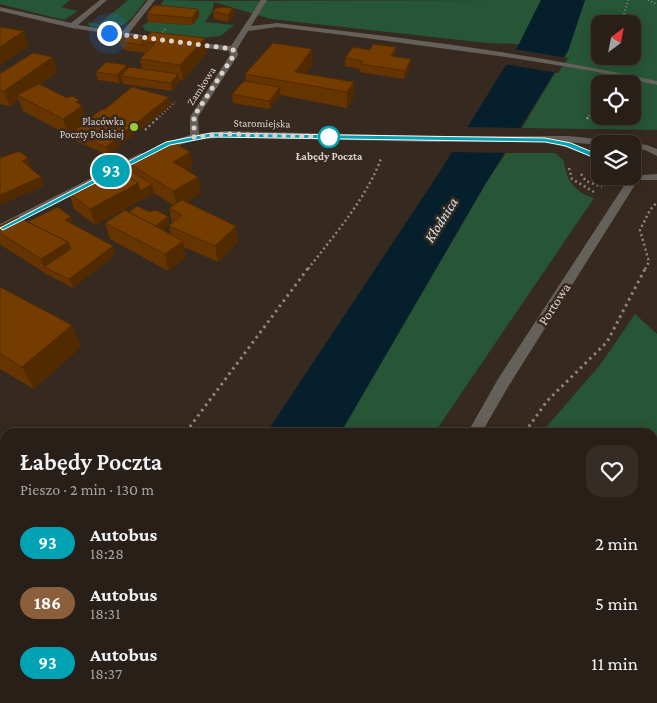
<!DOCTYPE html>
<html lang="pl">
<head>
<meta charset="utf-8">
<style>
  :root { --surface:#281f18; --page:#342c25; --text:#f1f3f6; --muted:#a5a2a2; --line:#443d37 }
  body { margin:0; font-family:"Crimson Pro",serif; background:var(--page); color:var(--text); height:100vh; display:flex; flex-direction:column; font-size:19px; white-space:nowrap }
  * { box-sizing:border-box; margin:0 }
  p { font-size:16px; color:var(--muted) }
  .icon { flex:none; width:28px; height:28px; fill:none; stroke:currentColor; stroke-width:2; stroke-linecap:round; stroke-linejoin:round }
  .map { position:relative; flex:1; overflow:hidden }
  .drawer { position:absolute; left:0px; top:428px; width:658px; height:276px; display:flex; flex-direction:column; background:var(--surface); border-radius:15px 15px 0 0; box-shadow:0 2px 12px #0003,0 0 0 1px var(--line) }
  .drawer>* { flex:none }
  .badge { padding:0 10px; border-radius:16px; font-size:18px; line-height:32px }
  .needle { width:32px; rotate:32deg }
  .fabs { position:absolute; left:591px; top:15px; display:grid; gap:10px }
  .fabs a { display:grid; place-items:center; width:50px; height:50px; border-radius:10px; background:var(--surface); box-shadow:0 2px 12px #0003,0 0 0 1px var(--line); font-size:25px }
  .you { position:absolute; width:25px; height:25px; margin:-12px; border:4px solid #fff; border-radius:50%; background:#1a73e8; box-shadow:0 0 0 8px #1a73e833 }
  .map>.badge { position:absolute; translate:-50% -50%; box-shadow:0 0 0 2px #fff }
  .round { display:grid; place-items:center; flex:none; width:52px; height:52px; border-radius:15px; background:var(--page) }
  .overview { display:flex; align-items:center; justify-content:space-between; height:85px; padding:0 20px }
  h1 { font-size:24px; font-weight:600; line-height:38px }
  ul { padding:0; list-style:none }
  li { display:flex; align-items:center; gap:15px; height:60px; padding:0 20px }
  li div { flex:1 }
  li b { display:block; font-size:19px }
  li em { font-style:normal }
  li .badge { min-width:55px; font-weight:700; text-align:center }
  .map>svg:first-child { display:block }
  .green { fill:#265635; fill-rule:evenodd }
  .water { fill:#05202c }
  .pier { fill:#362920 }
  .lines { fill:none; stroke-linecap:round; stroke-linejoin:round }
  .path-far3 { stroke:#8f857e; stroke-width:2; stroke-dasharray:1 2.5; stroke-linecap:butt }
  .path-far2 { stroke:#8f857e; stroke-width:2.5; stroke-dasharray:2 3; stroke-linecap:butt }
  .path-far1 { stroke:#8f857e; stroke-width:3; stroke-dasharray:2.5 4; stroke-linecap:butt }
  .path { stroke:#8f857e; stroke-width:4; stroke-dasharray:3 5; stroke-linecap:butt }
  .minor { fill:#66605b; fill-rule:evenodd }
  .wall { fill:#653400 }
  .shaded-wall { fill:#522a00 }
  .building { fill:#753c00; stroke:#522a00 }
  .line { fill:#00a3b4; stroke:#fff }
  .walk { stroke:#dad2cc; stroke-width:5; stroke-dasharray:0 9 }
  .poi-dot { fill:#98cb37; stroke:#362920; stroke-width:2 }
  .stop-dot { fill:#fff; stroke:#00a3b4; stroke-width:2.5 }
  .labels { text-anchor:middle; stroke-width:5; stroke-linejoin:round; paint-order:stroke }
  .far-street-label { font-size:11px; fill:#dad2cc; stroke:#362920 }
  .far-poi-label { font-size:11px; fill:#dad2cc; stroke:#362920; text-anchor:end }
  .far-stop-label { font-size:11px; font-weight:bold; fill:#dad2cc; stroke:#362920 }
  .street-label { font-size:14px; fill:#dad2cc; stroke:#362920 }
  .water-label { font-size:15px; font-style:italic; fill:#d3e7f2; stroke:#362920 }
</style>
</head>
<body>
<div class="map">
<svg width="657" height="703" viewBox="0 0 657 703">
  <rect width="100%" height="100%" fill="#362920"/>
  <path class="green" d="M0,0H70L61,7L78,11L64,20L0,4Z
    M128,0H146C125,27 124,31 89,26L88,22L99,24Z
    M164,0L203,1L541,0L519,44L487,43L271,19L214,2L212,12L205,22L234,25L221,36L203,38L146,31L142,26L148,22L192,25L199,17L156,12Z
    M585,0H657V130L522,128L568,51ZM600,24H632V56H600ZM600,84H632V116H600Z
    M506,153H555L564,161C566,180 575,193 594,198L435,432H341L486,183Z
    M635,314L657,334V703H530L523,699H652V432H542L600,365Z
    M189,699H291L289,703H186Z"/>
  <path class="water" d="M541,0H585L568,51L486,183L341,432H267L439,173L519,44Z
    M90,699H189L186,703H87Z"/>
  <path class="pier" d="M513,49L568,58L558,73L504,64Z
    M464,127L525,128L509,153L449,152Z"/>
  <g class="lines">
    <path class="path-far3" d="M648,0L657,4
      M621,24L628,0
      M160,35L167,27
      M157,119L175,102
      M587,119L600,101"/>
    <path class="path-far2" d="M587,119L588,117
      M621,123L628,121L636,123
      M145,130L159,117
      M569,168L572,179L594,192
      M581,174L586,181L602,187
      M308,269C335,234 365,200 381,159
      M645,269L649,262L640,230L650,210L657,202"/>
    <path class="path-far1" d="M186,432L309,267
      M525,432L547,401L607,342L646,267"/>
    <path class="path" d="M0,683L5,676
      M403,703L405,699"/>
    <path class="minor" d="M100,0H107L78,25L122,32L148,0H155L129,33L142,35V39L72,28L0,11V7L71,23Z
      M261,0H267L251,26L277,23C404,38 532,53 657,81V85L593,71L506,57L343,35L277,27L248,31L237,49L238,55L198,117L199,134L226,131L430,136H568L617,141L621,144L600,145L567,142L600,154V160L562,146L560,144L563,142H430L226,137L196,140L162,150H156V146L190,135V117L230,55L229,51L191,46H188V42L231,46Z
      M632,143L647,145L657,149V156L645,150L632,149V144H630Z
      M141,153L144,154V158L0,231V224Z
      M632,173L643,175L657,174V180H638L508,387L482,432H468L498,379L629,178L627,176H632Z
      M331,699H349L347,703H329Z"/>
  </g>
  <path class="wall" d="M233,8L234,16L228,22L214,19L213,11Z
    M198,9L199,16L193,25L148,22L147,14Z
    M146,38H205L207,52L183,80L179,79V82L172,91L123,84L122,80L119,83L98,80L96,72L127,69H142L140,59L145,54V53L124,50L123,47L121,46L119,39Z
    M395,55V56L410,67L404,79L360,72V69L345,66V58Z
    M313,64L305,73L354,82V97L347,108L280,95L270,109L233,103L232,94L246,81L245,74Z
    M58,72L40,85L81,105L87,121L104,110L171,105L108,155L76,141L73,132L85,123L68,135L23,111L19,100L10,106L0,104V73Z
    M190,152L193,168L188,171L198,177L201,193L186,202L236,226L238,242L218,262L184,247L186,257L168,271L110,239L105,223L129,212L170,225L162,230L171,235L169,226L172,223L169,208L173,205L154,193L95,225L74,209L69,193L124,174L129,170L127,162Z
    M27,222L74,225L115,255L73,288L48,275L1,245L0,243V226Z
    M0,287L72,325L81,347L34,389L0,369Z"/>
  <path class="shaded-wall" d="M233,8L234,16L228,22V15Z
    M198,9L199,16L193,25L192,18Z
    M24,31L29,46L0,65V47Z
    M205,38L207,52L183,80L180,65Z
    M396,47L395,55L390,64L391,56Z
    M312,49L313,64L298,83L295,72Z
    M53,57L58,72L22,98L17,95L19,100L10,106L4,91Z
    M411,59L410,67L404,79L405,71Z
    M127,65L128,73L121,76L122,80L119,83L117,75Z
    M178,74L179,82L172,91L171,83Z
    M354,82V97L347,108V92Z
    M280,87V95L270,109L269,101Z
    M169,97L171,105L108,155L106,147Z
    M79,100L81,107L82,106L87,121L68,135L63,119L76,102Z
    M190,152L193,168L176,178L173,162Z
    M28,158L31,167L26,169L22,161Z
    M41,177L44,186L0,205V195Z
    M198,177L201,193L177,207L173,191Z
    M138,183L152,184L154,193L95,225L90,209Z
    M168,216L170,225L151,238L149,229Z
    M71,217L74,226L65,220Z
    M236,226L238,242L218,262L215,246Z
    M183,241L186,257L168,271L165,254Z
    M68,242L74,258L44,267L41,259Z
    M113,246L115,255L73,288L69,279Z
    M72,325L81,347L34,389L22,367Z"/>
  <path class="building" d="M154,5L198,9L192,18L147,14Z
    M222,7L233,8L228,15L213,11L216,8Z
    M0,27L24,31L0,47Z
    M151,32L205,38L180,65L140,59L155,43L142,42Z
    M122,35L146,38L142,42L143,45L122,42L125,39H119Z
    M273,43L312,49L295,72L354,82L347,92L245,74Z
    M373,44L396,47L391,56L411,59L405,71L361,64L363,61L345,58L353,47L370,50Z
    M33,53L53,57L4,91L0,90V73H1Z
    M106,62L127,65L117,75L96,72Z
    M129,67L178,74L171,83L121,76Z
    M244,81L280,87L269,101L232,94Z
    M39,84L67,98L72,96L79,100L76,102L82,106L63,119L17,95Z
    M132,87L169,97L106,147L73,132L102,109L104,110Z
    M170,140L190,152L173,162L198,177L173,191L127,162Z
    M19,151L28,158L22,161L41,177L0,195V158Z
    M117,169L138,183L90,209L69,193Z
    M129,170L152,184L140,191L138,183L124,174Z
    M182,200L236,226L215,246L169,226L182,215L169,208Z
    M137,206L150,212L155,210L168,216L155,226L129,212Z
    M58,207L71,217L65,220L113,246L69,279L44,267L71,249L68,242L27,222Z
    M125,210L183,241L165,254L105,223Z
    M18,217L68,242L41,259L0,233V226Z
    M0,287L72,325L22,367L0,354Z"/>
  <path class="line" d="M211,133L545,138L571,143L604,157L597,159L566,146L545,142L211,137L170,145L3,230L0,228L166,142Z"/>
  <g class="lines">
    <path class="walk" d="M109,33L233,49L234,55L194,116V137L226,134L329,137"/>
  </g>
  <circle class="poi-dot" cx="134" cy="127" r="5"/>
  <circle class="stop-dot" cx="329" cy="137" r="10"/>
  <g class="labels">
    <g class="far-street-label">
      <text transform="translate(201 86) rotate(-57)" y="4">Zamkowa</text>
      <text transform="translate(262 123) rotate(1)" y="4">Staromiejska</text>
    </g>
    <g class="far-poi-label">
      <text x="124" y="125">Placówka<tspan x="124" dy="13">Poczty Polskiej</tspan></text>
    </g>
    <g class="far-stop-label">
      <text x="329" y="160">Łabędy Poczta</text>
    </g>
    <g class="street-label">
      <text transform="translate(554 304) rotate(-57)" y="5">Portowa</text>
    </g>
    <g class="water-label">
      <text transform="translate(441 220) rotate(-58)" y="5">Kłodnica</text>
    </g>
  </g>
</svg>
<div class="fabs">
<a><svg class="needle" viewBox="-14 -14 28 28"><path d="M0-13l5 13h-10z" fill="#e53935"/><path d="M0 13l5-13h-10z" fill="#a5a2a2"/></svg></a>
<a><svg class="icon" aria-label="locate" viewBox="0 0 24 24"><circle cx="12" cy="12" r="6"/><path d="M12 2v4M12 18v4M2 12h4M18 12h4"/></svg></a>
<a><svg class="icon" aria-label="layers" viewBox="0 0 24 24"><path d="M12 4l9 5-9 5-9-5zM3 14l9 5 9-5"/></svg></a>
</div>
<div class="you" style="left:109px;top:33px"></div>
<b class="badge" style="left:111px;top:171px;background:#00a3b4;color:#fff">93</b>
<section class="drawer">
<div class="overview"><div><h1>Łabędy Poczta</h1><p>Pieszo · 2 min · 130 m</p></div><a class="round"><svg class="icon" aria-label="heart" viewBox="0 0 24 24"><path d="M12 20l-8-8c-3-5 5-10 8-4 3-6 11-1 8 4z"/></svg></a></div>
<ul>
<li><span class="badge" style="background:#00a3b4;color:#fff">93</span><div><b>Autobus</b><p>18:28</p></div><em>2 min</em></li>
<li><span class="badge" style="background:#8b5e3c;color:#fff">186</span><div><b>Autobus</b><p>18:31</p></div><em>5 min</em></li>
<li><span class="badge" style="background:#00a3b4;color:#fff">93</span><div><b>Autobus</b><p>18:37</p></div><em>11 min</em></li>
</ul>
</section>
</div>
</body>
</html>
